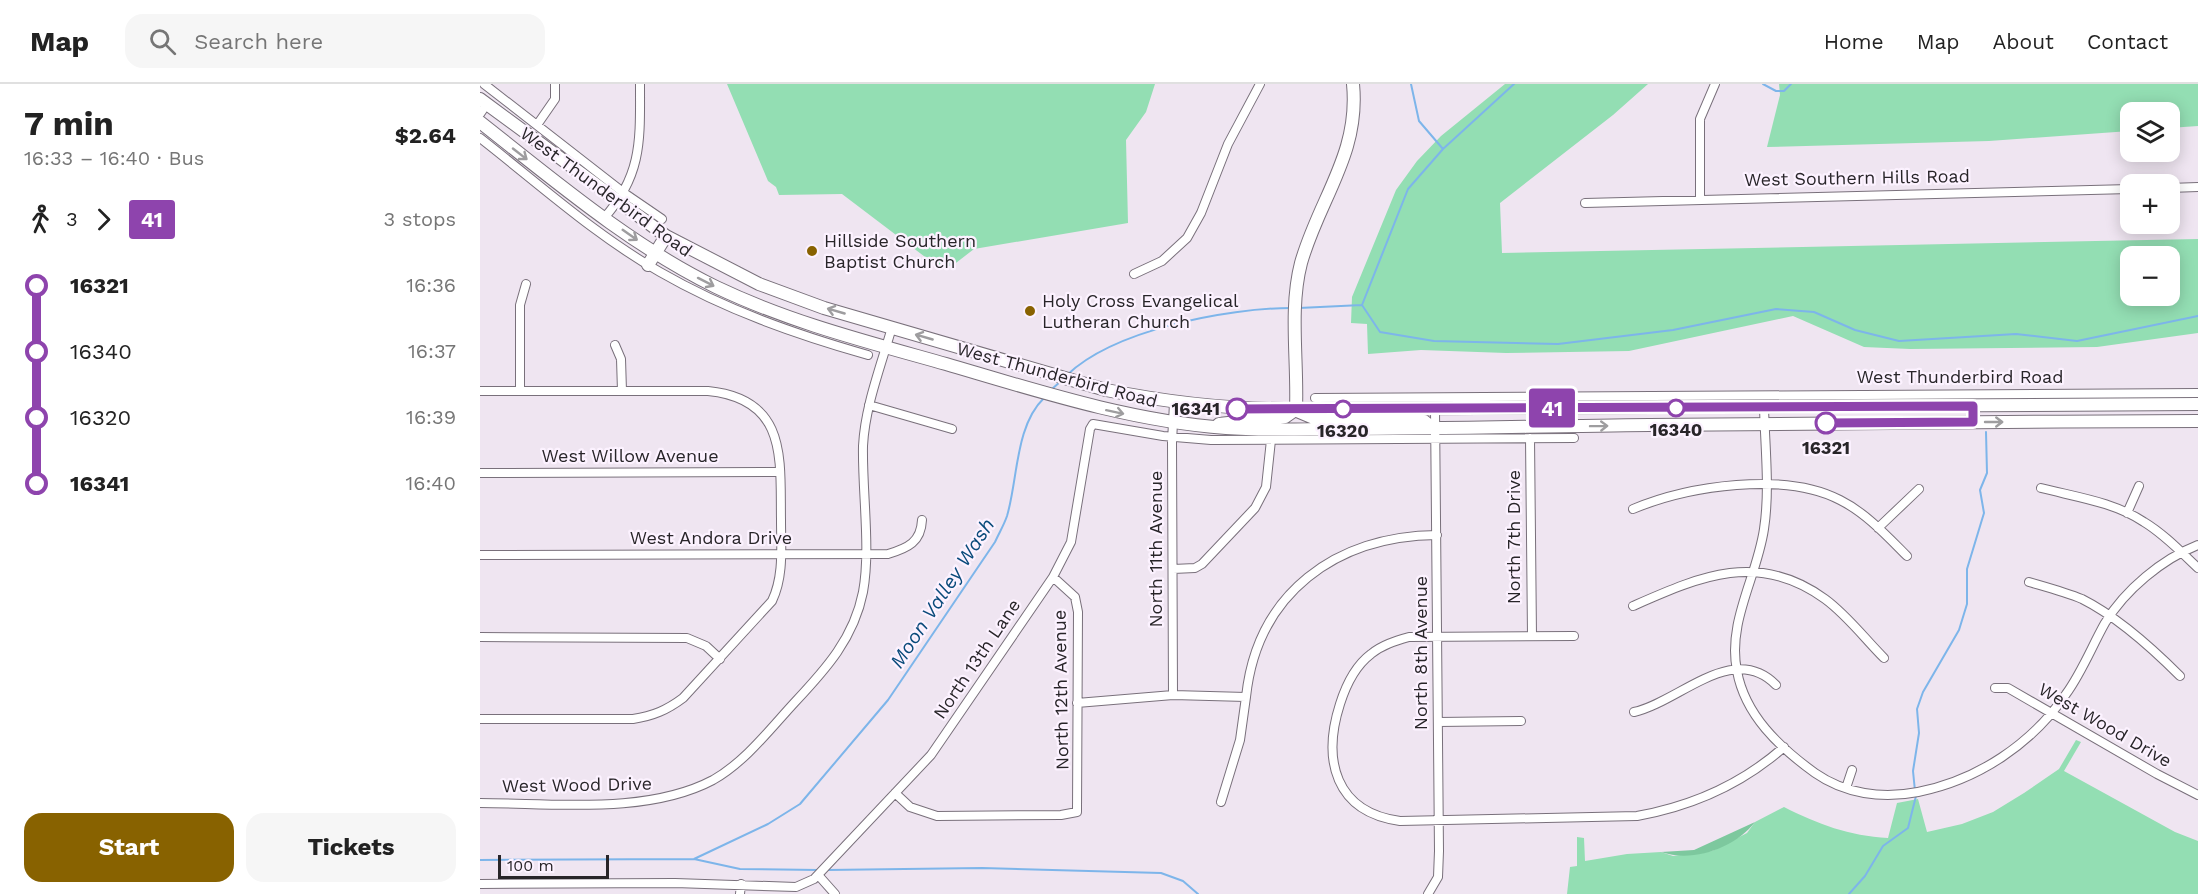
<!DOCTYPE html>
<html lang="en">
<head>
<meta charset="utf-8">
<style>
  :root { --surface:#fff; --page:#f6f6f6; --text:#222; --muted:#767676; --line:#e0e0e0; --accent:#886200 }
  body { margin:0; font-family:"Work Sans",sans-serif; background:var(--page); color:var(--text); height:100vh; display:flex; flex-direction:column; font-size:22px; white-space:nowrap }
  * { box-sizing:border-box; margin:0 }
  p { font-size:20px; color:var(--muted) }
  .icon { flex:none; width:33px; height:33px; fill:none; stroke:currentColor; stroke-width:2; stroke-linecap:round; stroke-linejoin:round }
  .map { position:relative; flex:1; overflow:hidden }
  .side { display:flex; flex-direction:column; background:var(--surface); width:480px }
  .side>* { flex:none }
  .badge { padding:0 12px; border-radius:4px; font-size:21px; line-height:39px }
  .buttons { position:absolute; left:1640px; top:18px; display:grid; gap:12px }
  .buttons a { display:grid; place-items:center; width:60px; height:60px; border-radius:12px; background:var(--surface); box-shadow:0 3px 15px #0003; font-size:30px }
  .scale { position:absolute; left:18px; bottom:15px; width:111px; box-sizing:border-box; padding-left:6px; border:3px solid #282529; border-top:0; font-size:16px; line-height:21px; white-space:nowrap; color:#282529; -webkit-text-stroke:4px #fcf2ff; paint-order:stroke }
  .map>.badge { position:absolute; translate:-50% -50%; box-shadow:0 0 0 3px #fff }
  .legs { display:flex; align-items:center; gap:9px; height:66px; padding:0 24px; font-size:20px }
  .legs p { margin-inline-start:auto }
  .head { display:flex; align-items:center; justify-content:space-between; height:102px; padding:0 24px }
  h1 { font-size:33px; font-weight:700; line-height:45px }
  .button { display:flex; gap:12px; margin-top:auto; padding:12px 24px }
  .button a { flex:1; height:69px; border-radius:18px; background:var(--accent); color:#fff; font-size:24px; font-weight:700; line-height:69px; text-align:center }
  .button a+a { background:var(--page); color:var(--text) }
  ul { padding:0 24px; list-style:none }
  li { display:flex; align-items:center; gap:21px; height:66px; font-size:22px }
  li i { display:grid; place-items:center; width:9px; height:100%; margin:0 8px; background:currentColor }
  li i::after { content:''; width:15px; height:15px; margin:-8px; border:4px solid; border-radius:50%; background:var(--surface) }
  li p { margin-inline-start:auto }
  li:first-child i { background:linear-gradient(#0000 50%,currentColor 0) }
  li:last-child i { background:linear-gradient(currentColor 50%,#0000 0) }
  header { display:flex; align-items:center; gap:36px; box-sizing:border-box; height:84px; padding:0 30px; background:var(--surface); border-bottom:2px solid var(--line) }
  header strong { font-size:28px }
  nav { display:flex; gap:33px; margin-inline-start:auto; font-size:21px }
  .search { width:420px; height:54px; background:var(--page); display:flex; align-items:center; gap:15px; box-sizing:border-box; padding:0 21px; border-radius:18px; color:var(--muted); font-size:22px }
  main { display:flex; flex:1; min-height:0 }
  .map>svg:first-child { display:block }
  .green { fill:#93deb3; fill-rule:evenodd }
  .forest { fill:#7dc89e }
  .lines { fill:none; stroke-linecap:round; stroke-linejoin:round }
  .stream { stroke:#7db5ea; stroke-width:2 }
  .street-casing { stroke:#79707b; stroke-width:10 }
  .secondary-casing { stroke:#79707b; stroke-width:14 }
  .street { stroke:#fff; stroke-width:8 }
  .secondary { stroke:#fff; stroke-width:12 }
  .oneway { stroke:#9e9d9f }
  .line-1-casing { stroke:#fff; stroke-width:14 }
  .line-1 { stroke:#8e44ad; stroke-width:9 }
  .poi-dot { fill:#886200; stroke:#fcf2ff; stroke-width:2 }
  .stop-1-dot { fill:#fff; stroke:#8e44ad; stroke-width:3 }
  .labels { text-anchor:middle; stroke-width:4.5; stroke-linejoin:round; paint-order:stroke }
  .street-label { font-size:18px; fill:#282529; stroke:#fcf2ff }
  .poi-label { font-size:18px; fill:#282529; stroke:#fcf2ff; text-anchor:start }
  .stop-label { font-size:18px; font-weight:bold; fill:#282529; stroke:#fcf2ff }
  .water-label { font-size:20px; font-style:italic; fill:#094a7a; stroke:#fcf2ff }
</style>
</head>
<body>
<header>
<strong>Map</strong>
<div class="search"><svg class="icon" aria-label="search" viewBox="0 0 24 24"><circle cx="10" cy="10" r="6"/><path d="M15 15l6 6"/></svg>Search here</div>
<nav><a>Home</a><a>Map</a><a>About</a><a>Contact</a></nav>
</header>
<main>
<section class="side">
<div class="head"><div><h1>7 min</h1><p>16:33 – 16:40 · Bus</p></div><b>$2.64</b></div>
<div class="legs"><svg class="icon" aria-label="walk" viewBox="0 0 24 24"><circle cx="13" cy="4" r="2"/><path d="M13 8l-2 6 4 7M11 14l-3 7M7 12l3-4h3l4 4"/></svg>3<svg class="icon" aria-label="forward" viewBox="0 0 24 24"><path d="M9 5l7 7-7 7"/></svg><b class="badge" style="background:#8e44ad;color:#fff">41</b><p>3 stops</p></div>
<ul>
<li><i style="color:#8e44ad"></i><b>16321</b><p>16:36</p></li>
<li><i style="color:#8e44ad"></i><span>16340</span><p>16:37</p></li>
<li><i style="color:#8e44ad"></i><span>16320</span><p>16:39</p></li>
<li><i style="color:#8e44ad"></i><b>16341</b><p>16:40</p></li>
</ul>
<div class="button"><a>Start</a><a>Tickets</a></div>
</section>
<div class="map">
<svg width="1718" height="810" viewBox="0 0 1718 810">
  <rect width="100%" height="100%" fill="#efe5f1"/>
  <path class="green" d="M247,0H675L666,28L646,56L648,139L494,165L472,182H457L362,110L299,111L296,103L288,97Z
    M1025,0H1168L1133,31L1020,119L1022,169L1718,155V249L1617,263L1430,265L1384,263L1313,232L1149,267L1026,269L941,266L888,270L887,240L871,239L872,213L916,106L937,77L961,52ZM1689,172V212H1650V172Z
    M1299,0H1718V42L1689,44V28H1650V47L1509,57L1287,63L1300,11Z
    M1596,656L1601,658L1584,687L1695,748L1718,757V810H1087L1090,783L1097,782V753L1104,754L1105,777L1147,770L1181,768L1193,772L1232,767L1267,749L1275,738L1304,723C1338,740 1369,752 1408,754L1417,719L1438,715L1447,748L1482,740L1513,728L1544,709L1579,685Z"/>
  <path class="forest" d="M1275,738C1255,764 1213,779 1181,768L1214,766Z"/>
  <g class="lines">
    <path class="stream" d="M931,0L939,37L963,65
      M1283,0L1296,7H1304L1311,0
      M882,221L900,248L954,257L1078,260L1193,246L1296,225L1334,228L1375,246L1419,257L1536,250L1597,257L1718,232
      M819,224L882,221L928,105L963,65L1034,0
      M587,291C634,246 747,224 811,224
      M572,305L581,297
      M1435,707L1433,687L1439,649L1437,625L1443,608L1479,546L1487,520V485L1504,429L1500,406L1507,389L1506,348
      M214,775L260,785L339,786
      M0,776L214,775L288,740L320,720L408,616L515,458C519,449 524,441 527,432C538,395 535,342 564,314
      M347,786L502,784L681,789L703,797L718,810
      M1369,810L1385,792L1403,762L1428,744L1436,712"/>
    <g class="street-casing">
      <path id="street" d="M4,0L144,109L182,135
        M0,30L7,20
        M57,41L75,15V0
        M0,54C59,100 115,151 180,188C246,226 315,250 388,271
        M1689,104L1718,103
        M1220,114V35L1235,0
        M1105,119L1650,105
        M124,134C163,91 160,54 160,0
        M654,190L682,177L707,154L721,129L748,60L780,0
        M135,261L141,275L142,307
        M0,307H228C308,315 300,375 301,436C301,463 304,492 292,517L203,614C187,626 173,632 153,635H0
        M40,307V221L46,200
        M835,314L1718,309
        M389,321L472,345
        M1284,323C1285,363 1290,406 1284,445C1277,493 1247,538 1257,587C1265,631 1299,663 1335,689C1365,710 1402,715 1438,708C1498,696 1552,660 1586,610C1602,588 1612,562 1625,539C1645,506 1682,475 1718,461
        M1050,354L1052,552
        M0,389L300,388
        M1561,404C1596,413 1634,418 1664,438C1684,450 1701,468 1718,484
        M1153,425C1208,402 1305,387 1360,416C1386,429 1407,452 1427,472
        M1647,429L1659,402
        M1398,444L1439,405
        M0,471L408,470C428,464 441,458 442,436
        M693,485L715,484L722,480L775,424L786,403L791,356
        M1549,498C1566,503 1585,508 1602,515C1638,533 1672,564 1700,592
        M1153,522C1219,493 1278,466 1345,515C1367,531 1385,555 1404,574
        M1094,552L929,553C915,557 902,561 891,570C875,582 866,601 860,620C842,676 855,728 920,737L1157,732C1213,722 1261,701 1304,663
        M0,553L207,554L226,562L240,575
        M1515,604H1528L1677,690L1718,711
        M693,611L692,358L694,319
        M597,619L693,611L766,613C777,509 856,452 957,451
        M1154,628C1199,618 1253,557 1296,601
        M958,638L1041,637
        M1366,704L1372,686
        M415,709L430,723L457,732L581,731L597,728L598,528L595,513L573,493
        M741,718L760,656L766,613
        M0,719C73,719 167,731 233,696C265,678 290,645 315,618C346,585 374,554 383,508C391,465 382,407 383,362C385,322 401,282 412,243
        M339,792L355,810
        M0,800L195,799L316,803L334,795L451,671L573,493L591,458L610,345L613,340L683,352L731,356L1094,354
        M260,810L261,800
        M948,810L958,793L959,767L955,326"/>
    </g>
    <g class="secondary-casing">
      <path id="secondary" d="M0,15L186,152L279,200L344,224L626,306C686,318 744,325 805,325L1718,320
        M0,38C75,97 150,161 236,203C309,238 388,258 466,280C558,307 650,337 746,344C785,347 824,345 863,345C965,345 1067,342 1169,341C1352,338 1535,338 1718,337
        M168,181L186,152
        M816,325C818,278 809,225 821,179C839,115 880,70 873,0
        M817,327L836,335L944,337L954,345
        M739,340L805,333L815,326"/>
    </g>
    <use href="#street" class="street"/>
    <use href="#secondary" class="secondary"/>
  </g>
  <defs><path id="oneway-shaft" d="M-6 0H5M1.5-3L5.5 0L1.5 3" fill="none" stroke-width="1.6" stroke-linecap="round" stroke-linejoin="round" transform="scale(1.5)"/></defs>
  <g class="oneway">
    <use href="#oneway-shaft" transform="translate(40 70) rotate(38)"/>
    <use href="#oneway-shaft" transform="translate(150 151) rotate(35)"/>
    <use href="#oneway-shaft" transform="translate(226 198) rotate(27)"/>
    <use href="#oneway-shaft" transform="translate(356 227) rotate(-164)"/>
    <use href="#oneway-shaft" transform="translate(444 253) rotate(-164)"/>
    <use href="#oneway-shaft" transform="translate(635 328) rotate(12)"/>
    <use href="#oneway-shaft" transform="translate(1514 338)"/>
    <use href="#oneway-shaft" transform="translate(1119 342) rotate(-1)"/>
  </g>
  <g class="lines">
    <g class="line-1-casing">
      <path id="line-1" d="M757,325L1493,322V338L1346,339"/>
    </g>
    <use href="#line-1" class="line-1"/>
  </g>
  <g class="poi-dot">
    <circle cx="332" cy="167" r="6"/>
    <circle cx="550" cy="227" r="6"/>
  </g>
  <g class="stop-1-dot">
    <circle cx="1196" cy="324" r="8"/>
    <circle cx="757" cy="325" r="10"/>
    <circle cx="863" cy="325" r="8"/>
    <circle cx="1346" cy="339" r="10"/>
  </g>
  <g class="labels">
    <g class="street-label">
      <text transform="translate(1377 94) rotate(-1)" y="6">West Southern Hills Road</text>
      <text transform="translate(126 108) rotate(36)" y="6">West Thunderbird Road</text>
      <text transform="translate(577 291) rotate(15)" y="6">West Thunderbird Road</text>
      <text x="1480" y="299">West Thunderbird Road</text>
      <text x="150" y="378">West Willow Avenue</text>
      <text transform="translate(1034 453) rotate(-90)" y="6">North 7th Drive</text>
      <text x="231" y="460">West Andora Drive</text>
      <text transform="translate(676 465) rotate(-90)" y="6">North 11th Avenue</text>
      <text transform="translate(941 569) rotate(-90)" y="6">North 8th Avenue</text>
      <text transform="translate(497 575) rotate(-56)" y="6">North 13th Lane</text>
      <text transform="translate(581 606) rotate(-91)" y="6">North 12th Avenue</text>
      <text transform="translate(1625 641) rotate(30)" y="6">West Wood Drive</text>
      <text transform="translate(97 701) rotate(-1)" y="6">West Wood Drive</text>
    </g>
    <g class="poi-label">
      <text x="344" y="163">Hillside Southern<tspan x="344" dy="21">Baptist Church</tspan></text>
      <text x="562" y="223">Holy Cross Evangelical<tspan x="562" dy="21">Lutheran Church</tspan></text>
    </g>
    <g class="stop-label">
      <text x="740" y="331" text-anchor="end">16341</text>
      <text x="1196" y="352">16340</text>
      <text x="863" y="353">16320</text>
      <text x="1346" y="370">16321</text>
    </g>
    <g class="water-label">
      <text transform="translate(462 509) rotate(-57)" y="7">Moon Valley Wash</text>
    </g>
  </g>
</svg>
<div class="buttons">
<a><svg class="icon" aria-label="layers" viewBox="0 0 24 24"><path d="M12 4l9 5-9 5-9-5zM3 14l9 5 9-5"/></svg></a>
<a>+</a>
<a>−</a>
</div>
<div class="scale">100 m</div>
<b class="badge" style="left:1072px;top:324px;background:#8e44ad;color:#fff">41</b>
</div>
</main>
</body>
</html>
